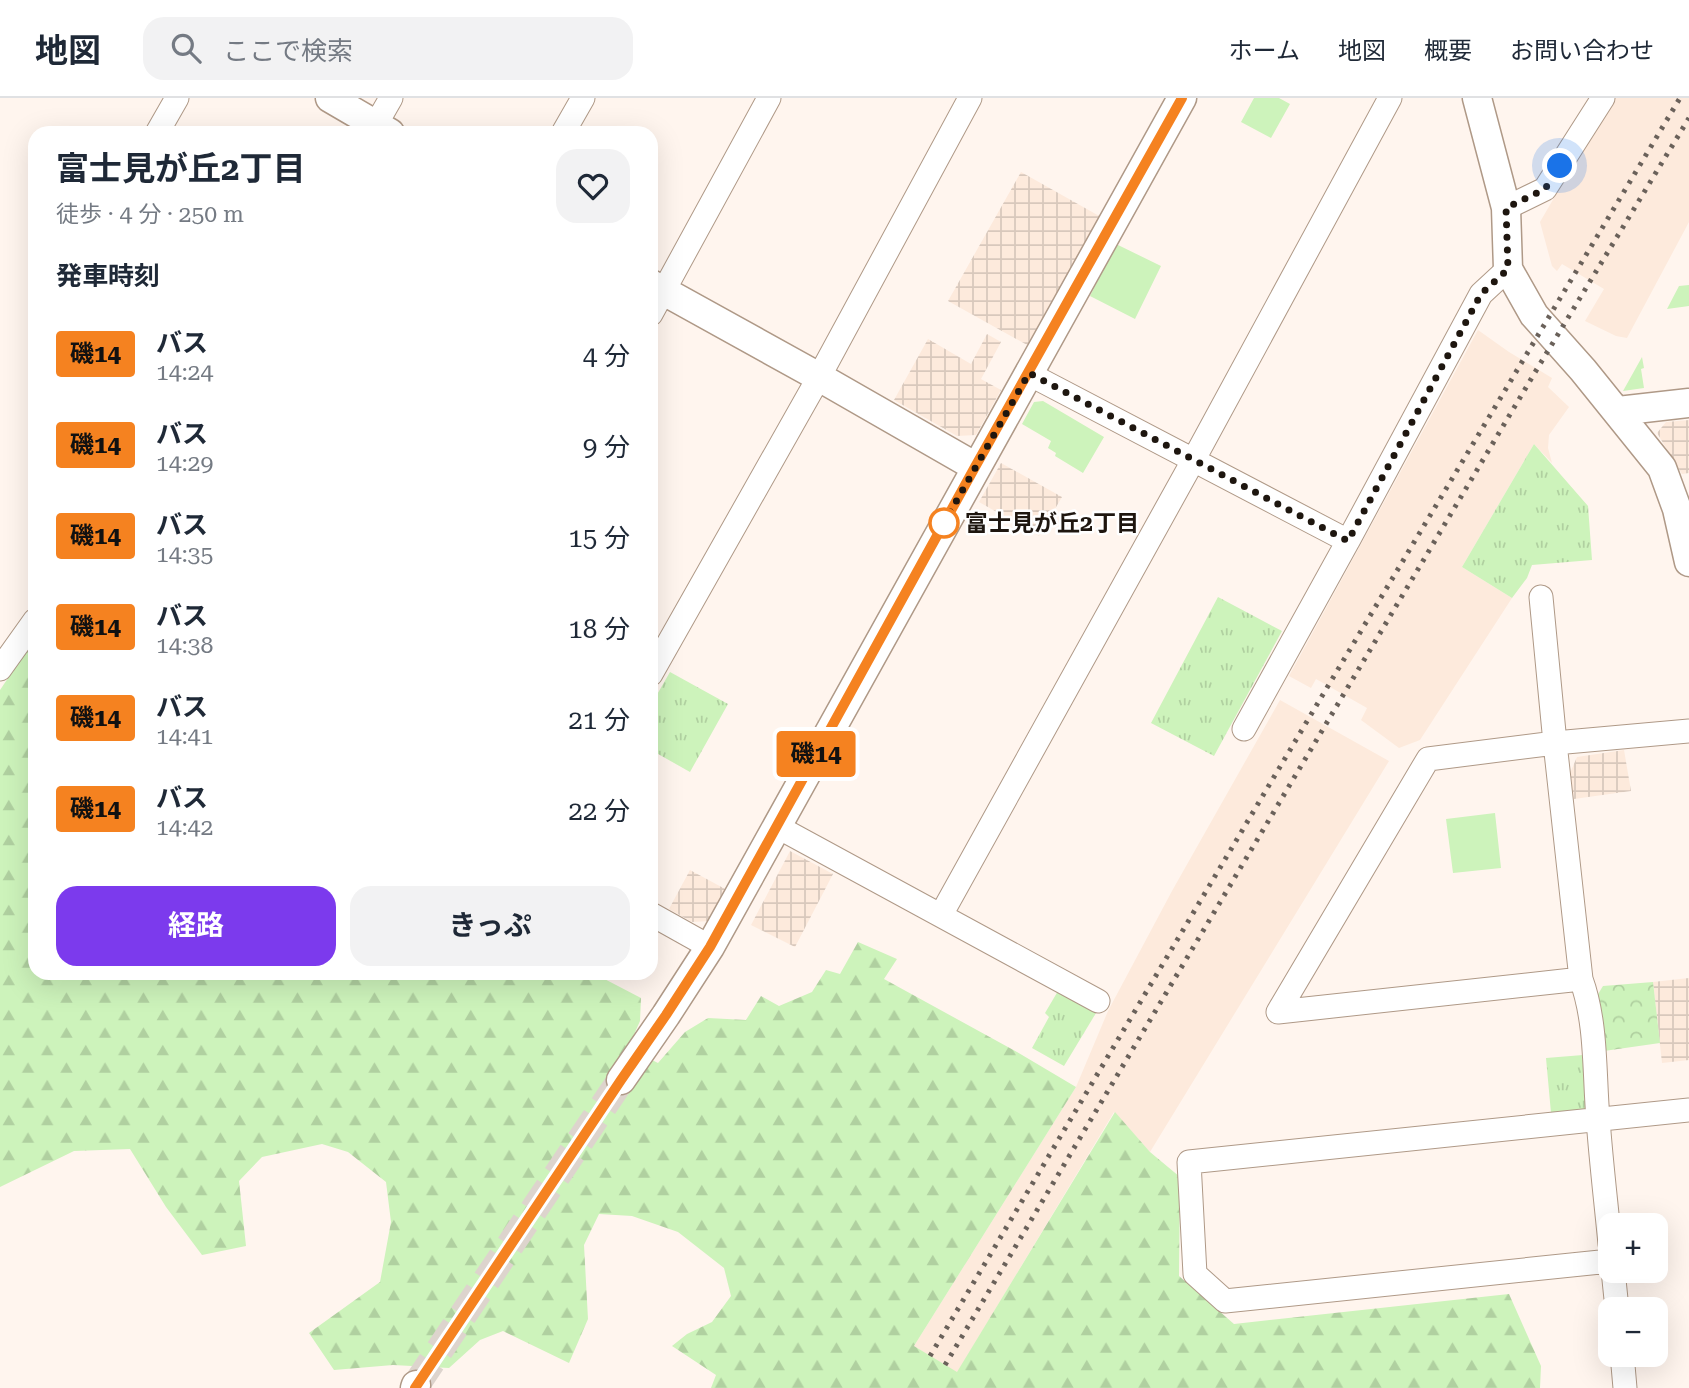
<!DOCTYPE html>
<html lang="ja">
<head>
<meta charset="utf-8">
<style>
  :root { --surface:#fff; --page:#f2f2f3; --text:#1f2937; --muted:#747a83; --line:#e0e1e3; --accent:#7c3aed }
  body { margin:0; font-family:"Roboto Serif","Noto Sans JP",serif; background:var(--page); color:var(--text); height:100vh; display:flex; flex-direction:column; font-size:26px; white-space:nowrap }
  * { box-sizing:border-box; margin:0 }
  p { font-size:23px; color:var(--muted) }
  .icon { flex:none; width:38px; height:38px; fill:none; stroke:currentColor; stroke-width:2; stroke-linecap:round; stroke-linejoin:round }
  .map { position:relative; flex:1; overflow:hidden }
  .side { position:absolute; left:28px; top:28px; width:630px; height:854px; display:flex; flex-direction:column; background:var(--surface); border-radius:21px; box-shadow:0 7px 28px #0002 }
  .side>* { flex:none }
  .badge { padding:0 14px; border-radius:5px; font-size:24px; line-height:46px }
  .controls { position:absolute; left:1598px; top:1115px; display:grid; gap:14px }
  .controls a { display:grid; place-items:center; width:70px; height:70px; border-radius:14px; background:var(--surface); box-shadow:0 7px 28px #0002; font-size:35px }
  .you { position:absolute; width:35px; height:35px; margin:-18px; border:5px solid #fff; border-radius:50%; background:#1a73e8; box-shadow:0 0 0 10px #1a73e833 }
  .map>.badge { position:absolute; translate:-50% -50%; box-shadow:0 0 0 4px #fff }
  h2 { padding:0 28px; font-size:26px; line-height:63px }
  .round { display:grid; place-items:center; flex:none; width:74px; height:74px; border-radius:21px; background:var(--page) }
  .head { display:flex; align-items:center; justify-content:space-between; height:119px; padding:0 28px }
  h1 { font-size:33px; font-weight:700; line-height:52px }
  .cta { display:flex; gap:14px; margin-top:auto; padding:14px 28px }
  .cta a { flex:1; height:80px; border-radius:21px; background:var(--accent); color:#fff; font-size:28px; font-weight:700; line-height:80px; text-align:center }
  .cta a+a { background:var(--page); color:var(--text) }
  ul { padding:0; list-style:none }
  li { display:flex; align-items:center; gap:21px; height:91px; padding:0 28px }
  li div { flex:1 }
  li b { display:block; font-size:26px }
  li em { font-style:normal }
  li .badge { min-width:77px; font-weight:700; text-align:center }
  header { display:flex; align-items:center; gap:42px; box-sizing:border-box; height:98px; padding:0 35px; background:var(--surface); border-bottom:2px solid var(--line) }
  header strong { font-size:33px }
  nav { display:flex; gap:38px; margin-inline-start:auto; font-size:24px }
  .search { width:490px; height:63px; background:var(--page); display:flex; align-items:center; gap:18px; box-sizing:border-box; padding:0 24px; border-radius:21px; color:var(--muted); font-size:26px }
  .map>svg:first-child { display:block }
  .built { fill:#fdeadc }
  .industrial { fill:url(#industrial-grid) }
  .grass { fill:url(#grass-tufts) }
  .forest { fill:url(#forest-firs) }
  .park { fill:url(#park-crowns) }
  .garden { fill:#cdf3bb }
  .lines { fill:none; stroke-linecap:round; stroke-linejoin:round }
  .tertiary-tunnel { stroke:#ddd4cd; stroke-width:28; stroke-dasharray:28 14; stroke-linecap:butt }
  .minor-casing { stroke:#af9987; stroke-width:25 }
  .tertiary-casing { stroke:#af9987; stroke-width:31 }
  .minor { stroke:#fff; stroke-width:23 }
  .tertiary { stroke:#fff; stroke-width:28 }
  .rail { stroke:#6a615a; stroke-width:5; stroke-dasharray:3.5 7; stroke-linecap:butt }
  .line-casing { stroke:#fff; stroke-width:16 }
  .line { stroke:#f58220; stroke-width:10 }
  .walk { stroke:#1e160f; stroke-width:7; stroke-dasharray:0 12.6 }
  .stop-dot { fill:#fff; stroke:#f58220; stroke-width:3.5 }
  .labels { text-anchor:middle; stroke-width:5; stroke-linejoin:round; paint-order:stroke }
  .stop-label { font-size:23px; font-weight:bold; fill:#1e160f; stroke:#fff; text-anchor:start }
</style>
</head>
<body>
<header>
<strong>地図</strong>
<div class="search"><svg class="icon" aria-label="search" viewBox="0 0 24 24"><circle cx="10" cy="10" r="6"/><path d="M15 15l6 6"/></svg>ここで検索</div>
<nav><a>ホーム</a><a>地図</a><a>概要</a><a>お問い合わせ</a></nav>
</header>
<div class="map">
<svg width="1689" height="1290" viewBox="0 0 1689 1290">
  <defs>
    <pattern id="industrial-grid" width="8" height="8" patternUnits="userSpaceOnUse" patternTransform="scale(1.75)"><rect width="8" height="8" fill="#fdeadc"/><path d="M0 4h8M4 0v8" fill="none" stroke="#d8c8bc"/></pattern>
    <pattern id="grass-tufts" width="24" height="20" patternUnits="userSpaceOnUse" patternTransform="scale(1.75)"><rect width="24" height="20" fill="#cdf3bb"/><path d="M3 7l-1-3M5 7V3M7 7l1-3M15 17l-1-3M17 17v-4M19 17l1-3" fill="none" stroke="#b0d0a0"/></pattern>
    <pattern id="forest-firs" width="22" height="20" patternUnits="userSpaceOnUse" patternTransform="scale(1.75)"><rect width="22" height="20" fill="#cdf3bb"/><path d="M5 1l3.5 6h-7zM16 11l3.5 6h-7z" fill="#b0d0a0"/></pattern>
    <pattern id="park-crowns" width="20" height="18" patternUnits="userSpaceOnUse" patternTransform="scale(1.75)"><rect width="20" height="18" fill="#cdf3bb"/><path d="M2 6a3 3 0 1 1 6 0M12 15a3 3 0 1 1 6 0" fill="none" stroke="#b0d0a0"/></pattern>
  </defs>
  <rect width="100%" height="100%" fill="#fff5ee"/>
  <path class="built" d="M1612,0H1689V124L1627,240L1616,238L1585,223L1604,191L1562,166L1557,173L1552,168L1540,124Z
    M1478,232L1509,254L1552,280L1548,289L1569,309L1549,337L1548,350L1552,365L1534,346L1462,469L1512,500L1420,642L1399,650L1361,622L1367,610L1316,581L1311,590L1289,578Z
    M1280,602L1389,663L1150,1054L1114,1014L957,1275L914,1248L1076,989L1108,913L1172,793Z"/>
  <path class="industrial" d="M1021,74L1101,119L1029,248L948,203Z
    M987,236L1001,244L981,281L1001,292L976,337L957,338L894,302L928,241L971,266Z
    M1689,322V375L1682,376L1657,335L1666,324Z
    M1001,365L1062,399L1039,438L979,404Z
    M1624,652L1631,693L1574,701L1570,675L1577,659Z
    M790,753L833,776L795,849L751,827Z
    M690,772L727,792L710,823L692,824L669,811Z
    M1689,880V962L1662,965L1653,884Z"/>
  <path class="grass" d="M1534,346L1588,408L1592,462L1532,467L1527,480L1512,500L1462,469Z
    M1218,499L1282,533L1214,658L1151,625Z
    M670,574L728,606L690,674L651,652V607Z
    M1058,893L1096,915L1064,968L1032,950L1049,919L1045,915Z
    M1583,957L1588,1012L1551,1015L1546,960Z"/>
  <path class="forest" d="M35,540V875H593L641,900L640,923L628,950L658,965L685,934L708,920L746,922L761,898L779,908L812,894L826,872L840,876L858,844L897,861L884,881L1017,954L1076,989L914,1248L957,1274L1115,1014L1150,1054L1180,1079L1179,1178L1234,1226L1509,1196L1541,1268L1540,1290H711L716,1277L672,1248L687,1236L712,1224L731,1198L724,1170L678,1134L632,1118L599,1116L584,1147L588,1221L569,1265L503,1233L480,1242L449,1270L393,1267L334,1272L309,1235L380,1184L391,1124L386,1084L348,1054L322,1046L262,1059L239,1083L246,1148L202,1157L166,1109L130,1051L74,1053L0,1089V592Z"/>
  <path class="park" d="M1653,884L1660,945L1604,953L1595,901L1603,888Z"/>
  <path class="garden" d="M1254,0H1279L1290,6L1271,40L1241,24Z
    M1116,146L1161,168L1135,221L1090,198Z
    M1689,187V208L1667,211L1679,188Z
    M1642,259L1644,270L1641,271L1644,290L1623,293Z
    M1043,303L1104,339L1083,375L1055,358L1056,355L1048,350L1051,343L1022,326L1034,304Z
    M1495,715L1501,770L1453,775L1446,721Z"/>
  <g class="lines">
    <path class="tertiary-tunnel" d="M416,1287L621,982"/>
    <g class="minor-casing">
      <path id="minor" d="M157,35L177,0
        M371,35L391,0
        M563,35L583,0
        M1506,110L1545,91L1603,0
        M651,216L769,0
        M1029,276L1348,443L1481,196L1508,171
        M1541,499L1555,645L1581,881C1597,925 1594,975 1598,1021C1601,1063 1606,1104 1610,1146
        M0,571L35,522
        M651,576L819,279L970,0
        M1244,631L1348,443
        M776,728L1098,903
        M651,816L710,849
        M941,817L1194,361L1390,0
        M1278,914L1428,661L1555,645L1689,633
        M1278,914L1581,881
        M1610,1163L1225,1203L1195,1176L1189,1064L1689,1012
        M1613,1172L1617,1211
        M1622,1256L1625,1290"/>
    </g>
    <g class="tertiary-casing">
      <path id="tertiary" d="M330,0L390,35
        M1477,0L1506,110L1508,171L1534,217L1583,272L1662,370L1677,411L1689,464
        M651,186L819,279L976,369
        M1618,313L1689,305
        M621,982L666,917L710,849L1182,0
        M415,1290L416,1287"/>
    </g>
    <use href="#minor" class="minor"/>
    <use href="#tertiary" class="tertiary"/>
    <path class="rail" d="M930,1258L1328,588L1680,0
      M945,1267L1537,271L1689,20"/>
  </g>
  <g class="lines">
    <g class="line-casing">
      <path id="line" d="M415,1290L621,982L666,917L710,849L975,369L1182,0"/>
    </g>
    <use href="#line" class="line"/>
    <path class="walk" d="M944,425L1029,275L1348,443L1481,196L1508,171L1506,110L1545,91L1560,68"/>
  </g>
  <circle class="stop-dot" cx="944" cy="425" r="14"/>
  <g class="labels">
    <g class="stop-label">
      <text x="965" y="433">富士見が丘2丁目</text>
    </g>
  </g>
</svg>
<div class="controls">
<a>+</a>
<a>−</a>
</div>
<div class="you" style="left:1560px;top:68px"></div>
<b class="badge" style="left:816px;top:656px;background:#f58220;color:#111">磯14</b>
<section class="side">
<div class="head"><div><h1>富士見が丘2丁目</h1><p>徒歩 · 4 分 · 250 m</p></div><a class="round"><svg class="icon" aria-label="heart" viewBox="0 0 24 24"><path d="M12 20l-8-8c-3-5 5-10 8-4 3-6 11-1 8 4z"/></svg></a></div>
<h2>発車時刻</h2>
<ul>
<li><span class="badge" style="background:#f58220;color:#111">磯14</span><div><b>バス</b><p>14:24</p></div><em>4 分</em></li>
<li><span class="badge" style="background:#f58220;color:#111">磯14</span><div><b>バス</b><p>14:29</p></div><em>9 分</em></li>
<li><span class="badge" style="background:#f58220;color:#111">磯14</span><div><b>バス</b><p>14:35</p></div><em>15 分</em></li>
<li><span class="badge" style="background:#f58220;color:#111">磯14</span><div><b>バス</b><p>14:38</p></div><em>18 分</em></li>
<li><span class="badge" style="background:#f58220;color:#111">磯14</span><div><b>バス</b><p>14:41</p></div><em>21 分</em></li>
<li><span class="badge" style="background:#f58220;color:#111">磯14</span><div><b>バス</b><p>14:42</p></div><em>22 分</em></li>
</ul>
<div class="cta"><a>経路</a><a>きっぷ</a></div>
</section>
</div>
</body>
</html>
